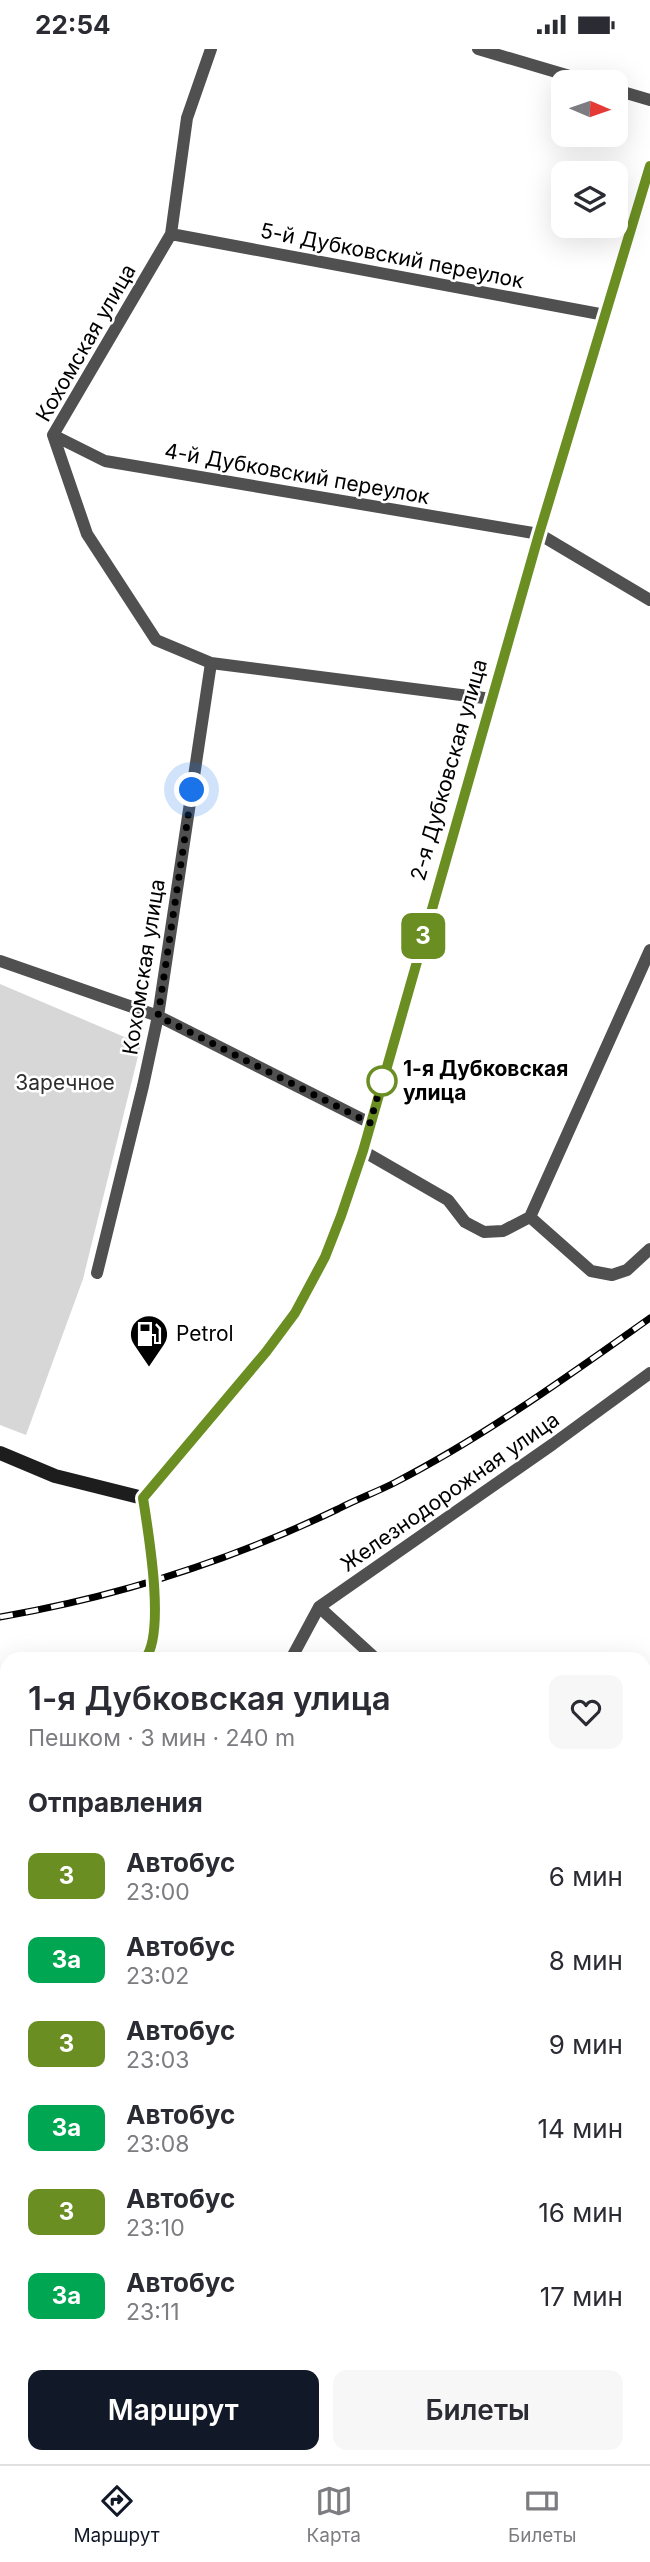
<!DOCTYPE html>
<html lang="ru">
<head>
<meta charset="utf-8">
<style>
  :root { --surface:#fff; --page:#f7f7f7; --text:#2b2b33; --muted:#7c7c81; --line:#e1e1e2; --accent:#111827 }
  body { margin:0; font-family:Inter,sans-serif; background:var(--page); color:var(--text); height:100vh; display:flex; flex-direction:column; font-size:26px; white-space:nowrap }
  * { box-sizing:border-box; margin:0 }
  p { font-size:23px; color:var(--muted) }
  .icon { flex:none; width:38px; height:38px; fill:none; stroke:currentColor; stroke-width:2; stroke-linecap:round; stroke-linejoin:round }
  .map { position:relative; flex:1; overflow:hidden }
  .side { position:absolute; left:0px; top:1603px; width:651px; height:812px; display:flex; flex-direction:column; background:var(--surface); border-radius:21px 21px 0 0; box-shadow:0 7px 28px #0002 }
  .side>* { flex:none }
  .badge { padding:0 14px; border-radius:10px; font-size:24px; line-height:46px }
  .needle { width:46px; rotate:92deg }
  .fabs { position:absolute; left:551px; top:21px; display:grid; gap:14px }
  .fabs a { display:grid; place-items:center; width:77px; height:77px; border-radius:14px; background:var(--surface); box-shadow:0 7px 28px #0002; font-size:35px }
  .you { position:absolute; width:35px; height:35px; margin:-18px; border:5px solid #fff; border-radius:50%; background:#1a73e8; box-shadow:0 0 0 10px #1a73e833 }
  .map>.badge { position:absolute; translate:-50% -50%; box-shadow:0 0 0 4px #fff }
  h2 { padding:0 28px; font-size:26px; line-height:63px }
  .round { display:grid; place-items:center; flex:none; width:74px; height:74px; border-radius:14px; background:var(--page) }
  .head { display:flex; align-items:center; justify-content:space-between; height:119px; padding:0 28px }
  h1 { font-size:33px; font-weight:600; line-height:52px }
  .cta { display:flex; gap:14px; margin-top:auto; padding:14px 28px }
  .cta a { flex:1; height:80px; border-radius:14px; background:var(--accent); color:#fff; font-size:28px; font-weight:600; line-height:80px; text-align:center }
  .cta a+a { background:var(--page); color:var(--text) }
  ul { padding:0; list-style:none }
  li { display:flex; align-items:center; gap:21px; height:84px; padding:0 28px }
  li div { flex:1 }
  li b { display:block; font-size:26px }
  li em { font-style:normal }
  li .badge { min-width:77px; font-weight:700; text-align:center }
  .status { display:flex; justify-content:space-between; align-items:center; height:49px; padding:0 35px; background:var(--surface); direction:ltr }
  .status svg { height:19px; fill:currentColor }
  .dock { display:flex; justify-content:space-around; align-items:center; height:98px; border-top:2px solid var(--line); background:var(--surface); font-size:19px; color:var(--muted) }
  .dock a { display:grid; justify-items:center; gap:4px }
  .dock .on { color:var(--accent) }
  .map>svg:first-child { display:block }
  .green { fill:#d7d7d7 }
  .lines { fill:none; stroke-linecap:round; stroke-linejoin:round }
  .river { stroke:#9e9e9e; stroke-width:26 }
  .minor { stroke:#505050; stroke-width:12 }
  .tertiary { stroke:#505050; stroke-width:14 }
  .secondary { stroke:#1d1d1d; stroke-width:14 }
  .rail-casing { stroke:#000; stroke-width:7 }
  .rail { stroke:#fff; stroke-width:4.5; stroke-dasharray:13; stroke-linecap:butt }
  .line-casing { stroke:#fff; stroke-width:16 }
  .line { stroke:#6b8e23; stroke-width:10 }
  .walk { stroke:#000; stroke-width:7; stroke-dasharray:0 12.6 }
  .stop-dot { fill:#fff; stroke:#6b8e23; stroke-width:3.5 }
  .labels { text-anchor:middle; stroke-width:5; stroke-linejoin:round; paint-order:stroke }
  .street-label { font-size:21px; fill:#000; stroke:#fff }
  .stop-label { font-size:21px; font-weight:bold; fill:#000; stroke:#fff; text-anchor:start }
  .park-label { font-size:21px; fill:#2e2e2e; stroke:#fff }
  .poi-label { font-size:21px; fill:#000; stroke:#fff; text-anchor:start }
</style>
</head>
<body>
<div class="status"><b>22:54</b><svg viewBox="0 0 49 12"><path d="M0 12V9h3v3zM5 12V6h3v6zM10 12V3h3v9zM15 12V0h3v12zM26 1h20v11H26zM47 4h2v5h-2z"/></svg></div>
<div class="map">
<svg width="650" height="2415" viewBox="0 0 650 2415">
  <rect width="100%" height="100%" fill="#fff"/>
  <path class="green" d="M0,935L141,995L83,1230L26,1386L0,1376Z"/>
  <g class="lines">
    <path class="river" d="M644,1862L650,1854
      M221,2415L226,2408"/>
    <path class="minor" d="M211,0L187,69L171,185L53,386L87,485L156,591L211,614L492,650
      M478,0L590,33
      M616,41L650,51
      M171,185L605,266
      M53,386L105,412L539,485L650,551
      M0,912L158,967L370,1074
      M363,1102L448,1151L465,1173L484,1183L503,1182L530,1168
      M530,1168L650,901
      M530,1168L591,1222L612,1226L627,1221L650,1200
      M97,1224L143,1037L158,967L211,614
      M319,1558L376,1610
      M291,1610L319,1558L553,1395L650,1324
      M644,1824L650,1823
      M0,2148L7,2149
      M644,2281L650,2278
      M644,2391L650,2403
      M447,2408L450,2415
      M417,2415L423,2408"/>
    <path class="tertiary" d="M644,1643L650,1638
      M0,2305L7,2296"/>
    <path class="secondary" d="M0,1404L55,1427L143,1449
      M143,1449L266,1303L295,1264L325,1208L341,1167L363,1102L539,485L650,117
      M143,1449C148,1482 166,1584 145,1610
      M0,1694L7,1692"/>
    <g class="rail-casing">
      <path id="rail" d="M0,1568C116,1548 232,1511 338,1460C357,1450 377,1443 396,1433C485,1387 568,1327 650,1269"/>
    </g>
    <use href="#rail" class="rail"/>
  </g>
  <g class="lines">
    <g class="line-casing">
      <path id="line" d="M145,1610C166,1584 148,1482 143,1449L266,1303L295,1264L325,1208L341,1167L363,1102L539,485L650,117"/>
    </g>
    <use href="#line" class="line"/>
    <path class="walk" d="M192,741L158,967L370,1074L382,1032"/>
  </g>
  <defs>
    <g id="fuel-pin" transform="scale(2.0125)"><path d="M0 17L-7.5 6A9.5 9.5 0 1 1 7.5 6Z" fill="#000" stroke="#fff"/><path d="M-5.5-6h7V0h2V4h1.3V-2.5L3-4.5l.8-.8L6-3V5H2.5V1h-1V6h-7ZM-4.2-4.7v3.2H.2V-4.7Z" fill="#fff"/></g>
  </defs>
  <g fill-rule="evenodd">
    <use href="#fuel-pin" x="149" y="1285"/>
  </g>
  <circle class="stop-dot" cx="382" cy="1032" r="14"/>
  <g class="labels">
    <g class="street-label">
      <text transform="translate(392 207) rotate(11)" y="7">5-й Дубковский переулок</text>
      <text transform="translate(86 294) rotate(-60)" y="7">Кохомская улица</text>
      <text transform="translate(297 425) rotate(10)" y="7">4-й Дубковский переулок</text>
      <text transform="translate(449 721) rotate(-74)" y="7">2-я Дубковская улица</text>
      <text transform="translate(144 918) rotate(-81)" y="7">Кохомская улица</text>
      <text transform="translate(450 1443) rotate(-35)" y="7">Железнодорожная улица</text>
    </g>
    <g class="stop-label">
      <text x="403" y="1027">1-я Дубковская<tspan x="403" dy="24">улица</tspan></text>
    </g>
    <g class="park-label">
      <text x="65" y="1041">Заречное</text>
    </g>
    <g class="poi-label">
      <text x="176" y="1292">Petrol</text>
    </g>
  </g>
</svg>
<div class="fabs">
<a><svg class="needle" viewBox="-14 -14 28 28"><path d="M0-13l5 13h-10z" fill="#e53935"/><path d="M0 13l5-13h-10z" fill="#7c7c81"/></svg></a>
<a><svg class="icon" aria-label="layers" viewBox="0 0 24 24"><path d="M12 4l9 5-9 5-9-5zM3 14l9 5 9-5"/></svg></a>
</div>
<div class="you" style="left:192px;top:741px"></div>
<b class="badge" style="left:423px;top:887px;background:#6b8e23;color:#fff">3</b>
<section class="side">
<div class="head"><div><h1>1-я Дубковская улица</h1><p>Пешком · 3 мин · 240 m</p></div><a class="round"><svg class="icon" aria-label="heart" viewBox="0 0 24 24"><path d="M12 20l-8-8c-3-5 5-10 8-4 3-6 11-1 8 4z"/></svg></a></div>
<h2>Отправления</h2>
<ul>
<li><span class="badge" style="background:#6b8e23;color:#fff">3</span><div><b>Автобус</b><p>23:00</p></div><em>6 мин</em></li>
<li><span class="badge" style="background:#00a651;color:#fff">3а</span><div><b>Автобус</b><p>23:02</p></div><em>8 мин</em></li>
<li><span class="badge" style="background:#6b8e23;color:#fff">3</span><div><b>Автобус</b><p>23:03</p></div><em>9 мин</em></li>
<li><span class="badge" style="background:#00a651;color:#fff">3а</span><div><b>Автобус</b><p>23:08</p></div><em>14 мин</em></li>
<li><span class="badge" style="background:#6b8e23;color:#fff">3</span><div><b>Автобус</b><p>23:10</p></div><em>16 мин</em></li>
<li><span class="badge" style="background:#00a651;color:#fff">3а</span><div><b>Автобус</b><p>23:11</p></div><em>17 мин</em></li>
</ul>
<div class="cta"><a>Маршрут</a><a>Билеты</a></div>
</section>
</div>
<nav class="dock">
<a class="on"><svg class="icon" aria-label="directions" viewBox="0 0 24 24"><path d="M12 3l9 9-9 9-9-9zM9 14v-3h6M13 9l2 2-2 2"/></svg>Маршрут</a>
<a><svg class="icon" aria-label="map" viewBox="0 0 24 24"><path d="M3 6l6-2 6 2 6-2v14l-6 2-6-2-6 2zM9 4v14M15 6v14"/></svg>Карта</a>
<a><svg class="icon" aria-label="tickets" viewBox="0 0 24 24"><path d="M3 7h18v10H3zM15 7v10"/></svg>Билеты</a>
</nav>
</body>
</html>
